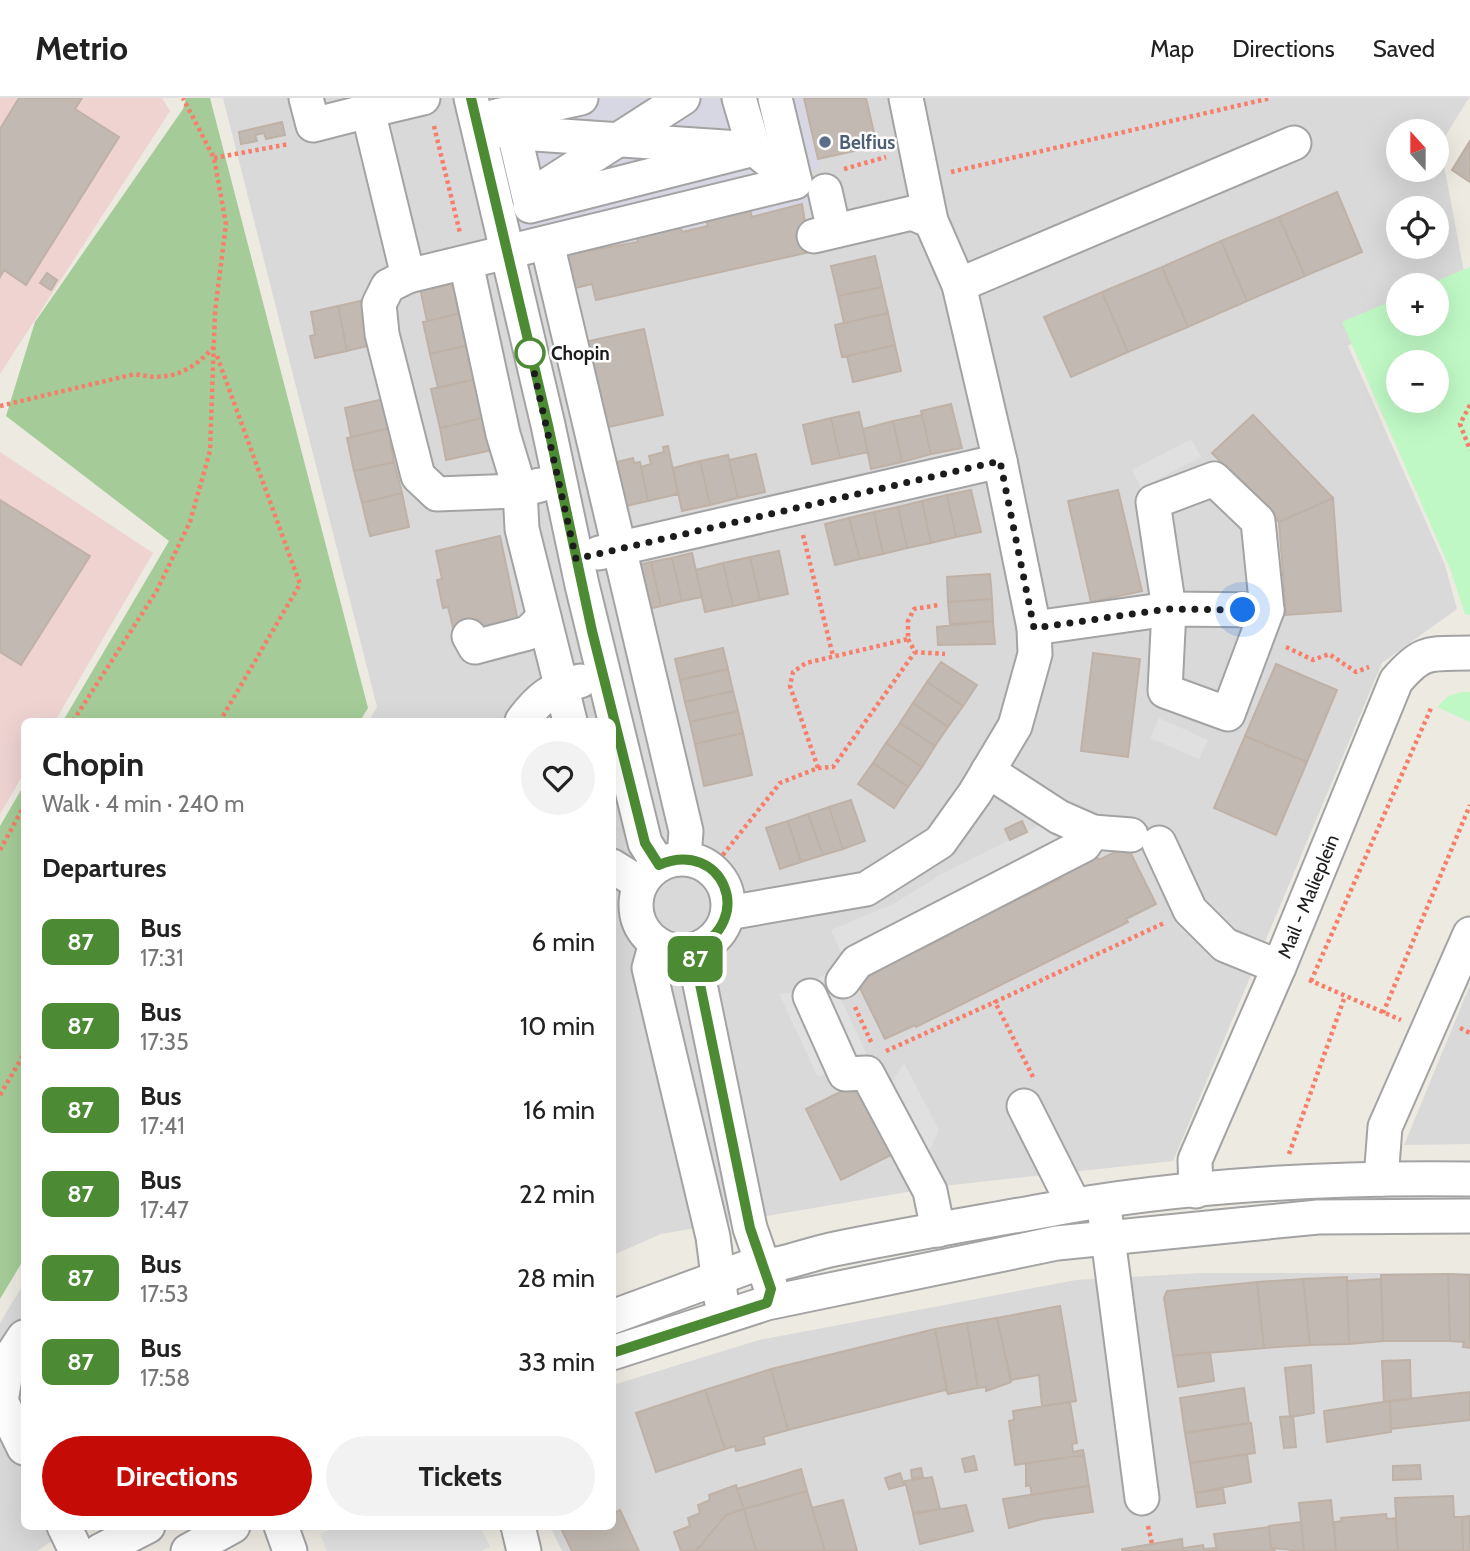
<!DOCTYPE html>
<html lang="en">
<head>
<meta charset="utf-8">
<style>
  :root { --surface:#fff; --page:#f2f2f2; --text:#222; --muted:#767676; --line:#e0e0e0; --accent:#c40b05 }
  body { margin:0; font-family:Cabin,sans-serif; background:var(--page); color:var(--text); height:100vh; display:flex; flex-direction:column; font-size:26px; white-space:nowrap }
  * { box-sizing:border-box; margin:0 }
  p { font-size:23px; color:var(--muted) }
  .icon { flex:none; width:38px; height:38px; fill:none; stroke:currentColor; stroke-width:2; stroke-linecap:round; stroke-linejoin:round }
  .map { position:relative; flex:1; overflow:hidden }
  .side { position:absolute; left:21px; top:620px; width:595px; height:812px; display:flex; flex-direction:column; background:var(--surface); border-radius:10px; box-shadow:0 7px 28px #0002 }
  .side>* { flex:none }
  .badge { padding:0 14px; border-radius:10px; font-size:24px; line-height:46px }
  .needle { width:46px; rotate:339deg }
  .controls { position:absolute; left:1386px; top:21px; display:grid; gap:14px }
  .controls a { display:grid; place-items:center; width:63px; height:63px; border-radius:50%; background:var(--surface); box-shadow:0 7px 28px #0002; font-size:35px }
  .you { position:absolute; width:35px; height:35px; margin:-18px; border:5px solid #fff; border-radius:50%; background:#1a73e8; box-shadow:0 0 0 10px #1a73e833 }
  .map>.badge { position:absolute; translate:-50% -50%; box-shadow:0 0 0 4px #fff }
  h2 { padding:0 21px; font-size:26px; line-height:63px }
  .round { display:grid; place-items:center; flex:none; width:74px; height:74px; border-radius:37px; background:var(--page) }
  .head { display:flex; align-items:center; justify-content:space-between; height:119px; padding:0 21px }
  h1 { font-size:33px; font-weight:700; line-height:52px }
  .cta { display:flex; gap:14px; margin-top:auto; padding:14px 21px }
  .cta a { flex:1; height:80px; border-radius:42px; background:var(--accent); color:#fff; font-size:28px; font-weight:700; line-height:80px; text-align:center }
  .cta a+a { background:var(--page); color:var(--text) }
  ul { padding:0; list-style:none }
  li { display:flex; align-items:center; gap:21px; height:84px; padding:0 21px }
  li div { flex:1 }
  li b { display:block; font-size:26px }
  li em { font-style:normal }
  li .badge { min-width:77px; font-weight:700; text-align:center }
  header { display:flex; align-items:center; gap:42px; box-sizing:border-box; height:98px; padding:0 35px; background:var(--surface); border-bottom:2px solid var(--line) }
  header strong { font-size:33px }
  nav { display:flex; gap:38px; margin-inline-start:auto; font-size:24px }
  .map>svg:first-child { display:block }
  .residential { fill:#dad9d9; fill-rule:evenodd }
  .commercial { fill:#eed3d1 }
  .forest { fill:#a5cc98 }
  .park { fill:#bff8c5; fill-rule:evenodd }
  .parking { fill:#e0e0e0 }
  .plaza { fill:#d7d7e3 }
  .building { fill:#c2bab2; stroke:#bfb1a5; stroke-width:2 }
  .lines { fill:none; stroke-linecap:round; stroke-linejoin:round }
  .minor-casing { stroke:#a3a3a3; stroke-width:37 }
  .path { stroke:#f67e6a; stroke-width:4.5; stroke-dasharray:3.5 3.5; stroke-linecap:butt }
  .minor { stroke:#fff; stroke-width:33 }
  .line-casing { stroke:#fff; stroke-width:16 }
  .line { stroke:#4c8b33; stroke-width:10 }
  .walk { stroke:#1c1c1c; stroke-width:7; stroke-dasharray:0 12.6 }
  .service-dot { fill:#5c6f8a; stroke:#fff; stroke-width:2.5 }
  .stop-dot { fill:#fff; stroke:#4c8b33; stroke-width:3.5 }
  .labels { text-anchor:middle; stroke-width:5; stroke-linejoin:round; paint-order:stroke }
  .service-label { font-size:19px; font-weight:bold; fill:#4e5e75; stroke:#fff; text-anchor:start }
  .stop-label { font-size:19px; font-weight:bold; fill:#1c1c1c; stroke:#fff; text-anchor:start }
  .street-label { font-size:19px; fill:#1c1c1c; stroke:#fff }
</style>
</head>
<body>
<header>
<strong>Metrio</strong>
<nav><a>Map</a><a>Directions</a><a>Saved</a></nav>
</header>
<div class="map">
<svg width="1470" height="1453" viewBox="0 0 1470 1453">
  <rect width="100%" height="100%" fill="#edeae2"/>
  <path class="residential" d="M223,0H1469L1440,46L1465,179L1437,187H1398V218L1348,248L1445,467L1457,511L1382,565L1173,1063L943,1088L661,1136L613,1157L612,623H369L377,609ZM1398,33H1437V72H1398ZM1398,110H1437V149H1398Z
    M1470,887V1046L1404,1047Z
    M1202,1175H1470V1453H562L550,1428H612L613,1287L759,1242L1076,1182Z
    M24,1185V1428H75L37,1453H0V1225Z"/>
  <path class="commercial" d="M0,0H162L170,13L0,276Z
    M0,354L153,455L55,623H24V675L0,716Z"/>
  <path class="forest" d="M186,0H210L368,610L360,623H63L169,443L6,318L35,224L183,11Z
    M24,687V1161L0,1201V728Z"/>
  <path class="park" d="M1470,169V517L1465,516L1451,473L1342,224L1398,200V226H1437V187H1427ZM1398,264H1437V303H1398Z
    M1462,594H1470V624L1437,609L1448,598Z"/>
  <path class="parking" d="M1191,341L1201,359L1141,390L1132,372Z
    M1159,620L1208,642L1199,661L1150,640Z
    M1057,719L1067,739L842,856L831,832L895,805L945,774Z
    M829,875L867,957L818,979L779,896L806,893L810,884Z
    M904,965L939,1032L926,1060L889,988Z
    M338,1428H480L490,1449L481,1453H327L320,1436Z"/>
  <path class="plaza" d="M489,0H804L820,70L808,73L814,104L752,119L750,112L707,122L708,128L682,134L680,128L638,144L531,164L514,118Z"/>
  <path class="building" d="M19,0H82L75,11L119,39L26,187L4,172L0,179V31Z
    M804,0H866L877,48L818,61Z
    M282,24L285,37L266,41L264,35L255,37L257,43L241,46L239,34Z
    M1470,43V84L1452,72Z
    M1337,94L1362,154L1305,178L1279,119Z
    M802,106L810,154L596,202L592,186L567,192L559,158L638,144L637,138L680,127L682,134L708,128L706,121L750,112L752,119Z
    M1279,119L1305,178L1247,203L1221,143Z
    M1221,143L1247,203L1188,229L1162,169Z
    M875,158L882,189L838,198L831,168Z
    M1162,169L1188,229L1128,254L1102,194Z
    M47,175L57,182L51,192L40,185Z
    M458,181L466,214L427,223L420,190Z
    M882,189L888,215L844,225L838,198Z
    M1102,194L1128,254L1071,279L1044,219Z
    M365,202L375,246L347,253L338,208Z
    M338,208L347,253L315,260L310,238L315,237L311,214Z
    M466,214L473,246L430,256L423,224Z
    M888,215L895,247L842,259L835,227Z
    M644,231L663,317L599,331L580,245Z
    M473,246L481,280L438,290L430,256Z
    M895,247L901,273L853,284L847,258Z
    M481,280L490,318L440,330L431,291Z
    M388,300L395,329L351,339L345,310Z
    M951,306L962,350L931,356L921,313Z
    M859,314L868,354L840,360L831,320Z
    M922,317L931,356L902,364L893,323Z
    M1253,317L1333,400L1279,424L1212,355Z
    M490,318L497,351L446,362L440,330Z
    M831,320L840,360L812,366L803,327Z
    M893,323L902,364L871,371L863,331Z
    M395,329L398,342L390,344L394,364L354,373L347,340Z
    M668,348L678,396L648,403L641,369L651,366L649,358L664,354L663,349Z
    M756,356L765,394L738,400L729,362Z
    M728,357L738,400L710,407L700,363Z
    M633,360L634,365L640,364L648,403L617,410L613,365Z
    M700,363L710,407L682,413L673,370Z
    M394,364L402,395L362,405L354,373Z
    M971,392L981,434L956,439L947,397Z
    M1118,392L1142,493L1091,504L1068,403Z
    M402,395L409,429L370,438L362,405Z
    M947,397L956,439L931,445L922,403Z
    M1333,400L1341,513L1286,517L1279,424Z
    M0,402L90,458L21,567L0,554Z
    M922,403L931,445L907,450L898,409Z
    M898,409L907,450L883,456L874,414Z
    M874,414L883,456L860,461L849,420Z
    M849,420L860,461L835,467L825,426Z
    M500,438L518,523L455,538L448,509L443,510L437,482L442,481L436,453Z
    M779,453L788,496L760,502L750,459Z
    M692,455L702,499L682,503L672,460Z
    M750,459L760,502L733,508L723,465Z
    M672,460L682,503L661,508L651,464Z
    M651,464L661,508L640,513L630,469Z
    M723,465L733,508L705,514L696,472Z
    M990,476L992,501L948,504L947,479Z
    M992,501L993,523L950,526L948,504Z
    M993,523L995,546L938,547L937,529Z
    M723,550L728,571L680,582L675,561Z
    M1093,555L1140,561L1128,659L1081,653Z
    M941,564L977,587L963,608L927,584Z
    M1276,566L1337,592L1307,664L1245,638Z
    M728,571L733,593L685,604L680,582Z
    M927,584L963,608L948,629L913,605Z
    M733,593L738,613L690,624L685,604Z
    M913,605L948,629L935,648L900,625Z
    M738,613L743,635L695,646L690,624Z
    M900,625L935,648L922,669L886,645Z
    M743,635L752,677L704,688L695,646Z
    M1245,638L1307,664L1276,737L1214,710Z
    M886,645L922,669L908,689L873,665Z
    M873,665L908,689L894,710L858,686Z
    M851,702L865,743L843,751L829,709Z
    M829,709L843,751L823,757L808,716Z
    M808,716L823,757L801,764L788,723Z
    M788,723L801,764L780,771L766,730Z
    M1022,723L1027,734L1010,742L1005,731Z
    M1127,748L1156,806L1126,821L1128,824L916,929L915,927L885,941L857,884L922,846L924,850L952,836L951,833L1060,781L1059,779L1097,759L1099,762Z
    M858,985L893,1056L841,1082L806,1011Z
    M1448,1176L1450,1243H1383L1381,1177Z
    M1448,1176L1470,1177V1250L1463,1249L1464,1244L1450,1243Z
    M1347,1179L1349,1246L1310,1247L1303,1181Z
    M1303,1181L1310,1247L1264,1250L1257,1184Z
    M1381,1181L1383,1243L1349,1246L1347,1183Z
    M1257,1184L1264,1250L1173,1258L1164,1200L1167,1193Z
    M1060,1208L1076,1303L1042,1308L1039,1277L1011,1282L997,1220Z
    M997,1220L1011,1284L986,1293V1289L978,1290L967,1225Z
    M967,1225L978,1290L948,1296L935,1231Z
    M935,1231L947,1294L945,1292L788,1332L771,1271Z
    M1210,1254L1214,1283L1178,1289L1173,1258Z
    M1410,1262L1411,1301L1384,1304L1382,1263Z
    M1311,1267L1314,1315L1290,1319L1285,1270Z
    M771,1271L788,1332L763,1339L765,1346L736,1353L735,1348L725,1351L705,1292Z
    M1244,1290L1249,1325L1185,1335L1180,1300Z
    M705,1292L725,1351L656,1374L636,1315Z
    M1470,1294V1322L1391,1331L1390,1303Z
    M1076,1303L1070,1304L1077,1345L1072,1346L1073,1354L1083,1352L1084,1357L1015,1367L1009,1323L1014,1322L1013,1313Z
    M1390,1303L1391,1334L1327,1344L1324,1313Z
    M1293,1318L1296,1349L1284,1350L1280,1319Z
    M1251,1325L1255,1355L1190,1365L1185,1335Z
    M1247,1356L1251,1384L1195,1395L1190,1365Z
    M1084,1357L1089,1388L1032,1397L1030,1387L1026,1388V1365Z
    M974,1358L977,1372L965,1374L962,1361Z
    M1420,1367L1421,1381L1393,1382V1368Z
    M921,1370L923,1379L912,1380L911,1372Z
    M801,1371L807,1393L744,1411L737,1391Z
    M900,1375L904,1387L889,1391L885,1380Z
    M932,1379L940,1411L913,1415L905,1383Z
    M736,1387L744,1411L726,1417L696,1453H681L674,1434L690,1428L688,1420L700,1415L698,1407L710,1402L709,1397Z
    M1089,1388L1093,1414L1042,1421L1009,1430L1003,1401Z
    M1223,1391L1225,1405L1197,1409L1195,1395Z
    M807,1393L825,1453H756L744,1411Z
    M1453,1398L1454,1419H1462L1463,1453H1398L1395,1400Z
    M843,1402L857,1453H825L812,1410Z
    M1331,1402L1336,1453H1304L1299,1405Z
    M966,1407L973,1433L920,1446L913,1416Z
    M744,1411L756,1453H696L726,1417Z
    M612,1412L614,1415L620,1412L639,1453H572L560,1428H612Z
    M1386,1416L1387,1421L1395,1420L1398,1453H1336L1334,1424L1342,1423L1341,1420Z
    M1470,1418V1453H1463L1462,1419Z
    M1301,1424L1304,1453L1271,1450L1269,1428Z
    M1269,1429L1271,1450L1275,1453H1217L1214,1436Z
    M1182,1441L1183,1453H1122V1451Z
    M1203,1447L1204,1451L1216,1450L1217,1453H1183V1450Z"/>
  <g class="lines">
    <g class="minor-casing">
      <g id="minor">
        <path d="M306,0L313,27L368,13"/>
        <path d="M423,0L368,13L408,178L795,84L775,0"/>
        <path d="M471,0L548,327L582,487L645,745L659,767"/>
        <path d="M500,17L505,34L754,51L795,84"/>
        <path d="M493,19L581,0"/>
        <path d="M514,35L529,99"/>
        <path d="M825,93L834,133"/>
        <path d="M532,97L683,0"/>
        <path d="M530,108L754,51L739,0"/>
        <path d="M814,138L912,115L931,123"/>
        <path d="M547,145L686,733L684,760"/>
        <path d="M466,165L503,336L520,392L522,431L570,623"/>
        <path d="M408,178L388,188L379,206L382,236L418,378L437,396L517,393L540,387"/>
        <path d="M959,187L1294,45"/>
        <path d="M1214,381L1258,423L1267,512L1228,616L1165,593L1169,511L1153,404Z"/>
        <path d="M599,455L1000,363"/>
        <path d="M1034,530L1169,511L1267,512"/>
        <path d="M469,538L475,549L528,535L544,519"/>
        <path d="M522,623C538,601 553,589 580,583"/>
        <path d="M988,673L1059,719L1093,734L1131,737"/>
        <path d="M1159,745L1190,812L1225,847L1279,869"/>
        <circle cx="682" cy="807" r="46"/>
        <path d="M612,768L641,786"/>
        <path d="M728,815L866,791L940,744L975,695L1015,628L1035,556L1034,530L1000,363L959,187L931,123L906,0"/>
        <path d="M656,845L649,870L713,1139L721,1201"/>
        <path d="M693,852L750,1130L770,1187"/>
        <path d="M843,883L857,864L1084,747L1093,734"/>
        <path d="M810,898L845,976L867,975L930,1093L938,1132"/>
        <path d="M1024,1008L1074,1107"/>
        <path d="M1381,1081L1385,1029L1470,836"/>
        <path id="s1" d="M1196,1093L1195,1062L1279,869L1396,583C1423,551 1430,556 1470,555"/>
        <path d="M1105,1117L1142,1400"/>
        <path d="M612,1219L748,1169C776,1170 803,1158 830,1152C903,1137 976,1125 1048,1112C1180,1087 1336,1079 1470,1081"/>
        <path d="M24,1239L8,1263L1,1303L24,1350"/>
        <path d="M612,1255L767,1205L1057,1145L1318,1119L1470,1118"/>
        <path d="M64,1428L76,1453"/>
        <path d="M281,1428L290,1453"/>
        <path d="M518,1428L524,1453"/>
        <path d="M100,1453L148,1428"/>
        <path d="M188,1453L233,1428"/>
      </g>
    </g>
    <path class="path" d="M434,28L460,135
      M214,60L289,46
      M844,71L886,59
      M951,74L1271,0
      M217,258L300,486L220,623
      M1470,307L1460,326L1470,352
      M0,308L135,276C170,284 191,274 215,248
      M803,437L833,558
      M908,541L915,554L945,556
      M1286,549L1313,562L1329,556L1356,574L1369,569
      M73,623L156,494L190,424L210,353L215,214L226,126L214,60L183,0
      M818,670L833,669L915,554
      M0,752L24,708
      M714,768L780,685L818,670L790,588L793,574L806,565L908,541V523L914,511L939,507
      M1309,882L1401,922
      M1311,883L1432,608
      M855,909L872,946
      M1383,915L1470,707
      M1460,930L1470,935
      M886,953L995,904
      M1033,979L995,904L1164,825
      M0,997L24,956
      M1289,1056L1345,898
      M1148,1428L1152,1446"/>
    <use href="#minor" class="minor"/>
  </g>
  <g class="lines">
    <g class="line-casing">
      <path id="line" d="M471,0L548,327L592,533L645,745L659,767C722,740 758,822 693,852L750,1130L771,1191L767,1205L612,1255"/>
    </g>
    <use href="#line" class="line"/>
    <path class="walk" d="M530,255L528,247L576,461L1000,363L1034,530L1168,511L1243,512"/>
  </g>
  <circle class="service-dot" cx="825" cy="44" r="7"/>
  <circle class="stop-dot" cx="530" cy="255" r="14"/>
  <g class="labels">
    <g class="service-label">
      <text x="839" y="51">Belfius</text>
    </g>
    <g class="stop-label">
      <text x="551" y="262">Chopin</text>
    </g>
    <g class="street-label">
      <text dy="7" stroke="none"><textPath href="#s1" startOffset="318">Mail - Malieplein</textPath></text>
    </g>
  </g>
</svg>
<div class="controls">
<a><svg class="needle" viewBox="-14 -14 28 28"><path d="M0-13l5 13h-10z" fill="#e53935"/><path d="M0 13l5-13h-10z" fill="#767676"/></svg></a>
<a><svg class="icon" aria-label="locate" viewBox="0 0 24 24"><circle cx="12" cy="12" r="6"/><path d="M12 2v4M12 18v4M2 12h4M18 12h4"/></svg></a>
<a>+</a>
<a>−</a>
</div>
<div class="you" style="left:1243px;top:512px"></div>
<b class="badge" style="left:695px;top:861px;background:#4c8b33;color:#fff">87</b>
<section class="side">
<div class="head"><div><h1>Chopin</h1><p>Walk · 4 min · 240 m</p></div><a class="round"><svg class="icon" aria-label="heart" viewBox="0 0 24 24"><path d="M12 20l-8-8c-3-5 5-10 8-4 3-6 11-1 8 4z"/></svg></a></div>
<h2>Departures</h2>
<ul>
<li><span class="badge" style="background:#4c8b33;color:#fff">87</span><div><b>Bus</b><p>17:31</p></div><em>6 min</em></li>
<li><span class="badge" style="background:#4c8b33;color:#fff">87</span><div><b>Bus</b><p>17:35</p></div><em>10 min</em></li>
<li><span class="badge" style="background:#4c8b33;color:#fff">87</span><div><b>Bus</b><p>17:41</p></div><em>16 min</em></li>
<li><span class="badge" style="background:#4c8b33;color:#fff">87</span><div><b>Bus</b><p>17:47</p></div><em>22 min</em></li>
<li><span class="badge" style="background:#4c8b33;color:#fff">87</span><div><b>Bus</b><p>17:53</p></div><em>28 min</em></li>
<li><span class="badge" style="background:#4c8b33;color:#fff">87</span><div><b>Bus</b><p>17:58</p></div><em>33 min</em></li>
</ul>
<div class="cta"><a>Directions</a><a>Tickets</a></div>
</section>
</div>
</body>
</html>
